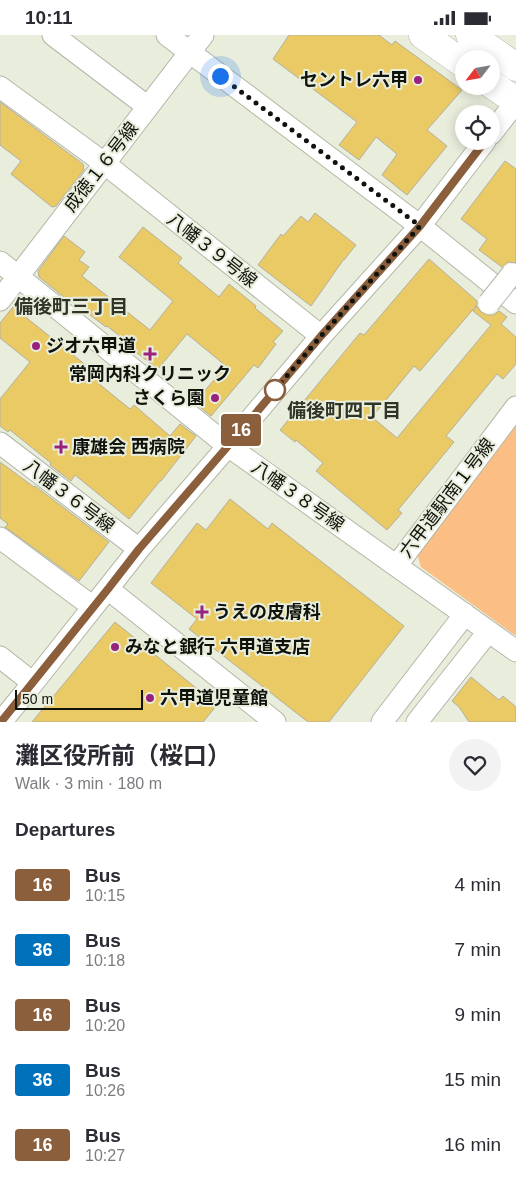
<!DOCTYPE html>
<html lang="en">
<head>
<meta charset="utf-8">
<style>
  :root { --surface:#fff; --page:#f2f2f3; --text:#2b2b33; --muted:#7c7c81 }
  body { margin:0; font-family:Arial,"Noto Sans JP",sans-serif; background:var(--page); color:var(--text); height:100vh; display:flex; flex-direction:column; font-size:19px; white-space:nowrap }
  * { box-sizing:border-box; margin:0 }
  p { font-size:16px; color:var(--muted) }
  .icon { flex:none; width:28px; height:28px; fill:none; stroke:currentColor; stroke-width:2; stroke-linecap:round; stroke-linejoin:round }
  .map { position:relative; height:687px; overflow:hidden }
  .sheet { display:flex; flex-direction:column; background:var(--surface); flex:1 }
  .sheet>* { flex:none }
  .badge { padding:0 10px; border-radius:4px; font-size:18px; line-height:32px }
  .needle { width:32px; rotate:239deg }
  .buttons { position:absolute; left:455px; top:15px; display:grid; gap:10px }
  .buttons a { display:grid; place-items:center; width:45px; height:45px; border-radius:50%; background:var(--surface); box-shadow:0 2px 12px #0003; font-size:25px }
  .scale { position:absolute; left:15px; bottom:12px; width:128px; box-sizing:border-box; padding-left:5px; border:2px solid #10120c; border-top:0; font-size:14px; line-height:18px; white-space:nowrap; color:#10120c; -webkit-text-stroke:4px #e8eddc; paint-order:stroke }
  .you { position:absolute; width:25px; height:25px; margin:-12px; border:4px solid #fff; border-radius:50%; background:#1a73e8; box-shadow:0 0 0 8px #1a73e833 }
  .map>.badge { position:absolute; translate:-50% -50%; box-shadow:0 0 0 2px #fff }
  h2 { padding:0 15px; font-size:19px; line-height:45px }
  .round { display:grid; place-items:center; flex:none; width:52px; height:52px; border-radius:26px; background:var(--page) }
  .headline { display:flex; align-items:center; justify-content:space-between; height:85px; padding:0 15px }
  h1 { font-size:24px; font-weight:700; line-height:38px }
  ul { padding:0; list-style:none }
  li { display:flex; align-items:center; gap:15px; height:65px; padding:0 15px }
  li div { flex:1 }
  li b { display:block; font-size:19px }
  li em { font-style:normal }
  li .badge { min-width:55px; font-weight:700; text-align:center }
  .status { display:flex; justify-content:space-between; align-items:center; height:35px; padding:0 25px; background:var(--surface); direction:ltr }
  .status svg { height:14px; fill:currentColor }
  .map>svg:first-child { display:block }
  .green { fill:#fbbe84 }
  .building { fill:#eaca65; stroke:#b4af9f }
  .lines { fill:none; stroke-linecap:round; stroke-linejoin:round }
  .minor-casing { stroke:#b3b7a7; stroke-width:23 }
  .highway-casing { stroke:#b3b7a7; stroke-width:29 }
  .minor { stroke:#fff; stroke-width:21 }
  .highway { stroke:#fff; stroke-width:28 }
  .minor-bridge-casing { stroke:#b3b7a7; stroke-width:23; stroke-linecap:butt }
  .minor-bridge { stroke:#fff; stroke-width:21 }
  .line-casing { stroke:#fff; stroke-width:11 }
  .line { stroke:#8b5e3c; stroke-width:8 }
  .walk { stroke:#10120c; stroke-width:5; stroke-dasharray:0 9 }
  .poi-dot { fill:#99227c; stroke:#e8eddc; stroke-width:2 }
  .stop-dot { fill:#fff; stroke:#8b5e3c; stroke-width:2.5 }
  .labels { text-anchor:middle; stroke-width:4; stroke-linejoin:round; paint-order:stroke }
  .poi-label { font-size:18px; font-weight:bold; fill:#10120c; stroke:#e8eddc; text-anchor:start }
  .street-label { font-size:18px; fill:#10120c; stroke:#e8eddc }
  .neighbourhood-label { font-size:19px; font-weight:bold; fill:#303427; stroke:#e8eddc }
</style>
</head>
<body>
<div class="status"><b>10:11</b><svg viewBox="0 0 49 12"><path d="M0 12V9h3v3zM5 12V6h3v6zM10 12V3h3v9zM15 12V0h3v12zM26 1h20v11H26zM47 4h2v5h-2z"/></svg></div>
<div class="map">
<svg width="516" height="687" viewBox="0 0 516 687">
  <rect width="100%" height="100%" fill="#e8eddc"/>
  <path class="green" d="M516,387V601L421,532L416,515Z"/>
  <path class="building" d="M289,0H379L392,10L395,6L462,55L427,95L447,111L407,160L382,140L397,119L376,102L359,125L339,110L357,87L273,24Z
    M0,67L83,129L84,135L56,171L52,172L11,139L21,126L0,110Z
    M505,126L516,134V228L508,227L502,232L479,215L487,204L461,184Z
    M315,178L356,210L344,225V224L311,271L258,230L281,199L283,201L301,181L308,187Z
    M143,192L182,223L178,228L219,262L229,249L256,271L255,273L283,296L273,307L276,309L258,333L254,330L211,381L196,369L197,368L195,367L226,331L187,299L158,334L133,315L135,313L107,291L106,292L66,262L65,263L39,242L38,236L64,201L85,217L79,225L89,232L82,241L150,295L173,266L119,222Z
    M429,224L477,266V270L420,336L414,331L372,382L397,403L491,290L473,276L477,271L481,277L487,280H493L499,276L507,282L501,289L516,302V329L503,344L497,339L446,401L454,407L398,475L402,478L387,495L316,436L323,428L296,405L295,407L280,395L360,298L364,300Z
    M13,272L102,343L98,348L130,374L134,370L170,401L180,389L196,401L161,446H160L129,484L75,440L71,446L50,430L51,428L10,395L8,397L0,391V364L30,327L0,303V288Z
    M0,427L34,452L35,451L109,507L79,546L5,492L8,489L0,483Z
    M230,464L268,494L272,488L404,591L329,687H308L189,594L197,584L151,548L197,488L206,495Z
    M115,587L217,670L203,687H32Z
    M471,642L499,665L503,661L516,672V687H469L459,672L452,666Z"/>
  <g class="lines">
    <g class="minor-casing">
      <path id="minor" d="M53,0L148,72
        M167,0L420,191L516,268
        M0,52L104,128L321,301
        M491,99L516,67
        M0,227L228,411L516,616
        M0,265L203,0
        M0,408L139,514
        M0,503L93,572
        M397,530L516,372
        M108,554L275,687
        M0,622L33,648
        M1,687L33,648L139,514L228,411L321,301L420,191L485,106
        M382,687L465,579
        M417,687L488,597"/>
    </g>
    <g class="highway-casing">
      <path id="highway" d="M423,0L464,29
        M470,0L516,32
        M491,49L516,66"/>
    </g>
    <use href="#minor" class="minor"/>
    <use href="#highway" class="highway"/>
    <g class="minor-bridge-casing">
      <path id="minor-bridge" d="M489,268L512,239"/>
    </g>
    <use href="#minor-bridge" class="minor-bridge"/>
  </g>
  <g class="lines">
    <g class="line-casing">
      <path id="line" d="M1,687L108,554L139,514L228,411L321,301L420,191L485,106"/>
    </g>
    <use href="#line" class="line"/>
    <path class="walk" d="M220,41L420,191L321,301L274,356L275,355"/>
  </g>
  <g class="poi-dot">
    <circle cx="418" cy="45" r="5"/>
    <circle cx="36" cy="311" r="5"/>
    <path d="M147.5 311.5h5v5h5v5h-5v5h-5v-5h-5v-5h5z"/>
    <circle cx="215" cy="363" r="5"/>
    <path d="M58.5 404.5h5v5h5v5h-5v5h-5v-5h-5v-5h5z"/>
    <path d="M199.5 569.5h5v5h5v5h-5v5h-5v-5h-5v-5h5z"/>
    <circle cx="115" cy="612" r="5"/>
    <circle cx="150" cy="663" r="5"/>
  </g>
  <circle class="stop-dot" cx="275" cy="355" r="10"/>
  <g class="labels">
    <g class="poi-label">
      <text x="408" y="51" text-anchor="end">セントレ六甲</text>
      <text x="46" y="317">ジオ六甲道</text>
      <text x="150" y="345" text-anchor="middle">常岡内科クリニック</text>
      <text x="205" y="369" text-anchor="end">さくら園</text>
      <text x="72" y="418">康雄会 西病院</text>
      <text x="213" y="583">うえの皮膚科</text>
      <text x="125" y="618">みなと銀行 六甲道支店</text>
      <text x="160" y="669">六甲道児童館</text>
    </g>
    <g class="street-label">
      <text transform="translate(101 132) rotate(-52)" y="6">成徳１６号線</text>
      <text transform="translate(212 215) rotate(38)" y="6">八幡３９号線</text>
      <text transform="translate(69 461) rotate(37)" y="6">八幡３６号線</text>
      <text transform="translate(298 461) rotate(35)" y="6">八幡３８号線</text>
      <text transform="translate(447 463) rotate(-53)" y="6">六甲道駅南１号線</text>
    </g>
    <g class="neighbourhood-label">
      <text x="71" y="278">備後町三丁目</text>
      <text x="344" y="382">備後町四丁目</text>
    </g>
  </g>
</svg>
<div class="buttons">
<a><svg class="needle" viewBox="-14 -14 28 28"><path d="M0-13l5 13h-10z" fill="#e53935"/><path d="M0 13l5-13h-10z" fill="#7c7c81"/></svg></a>
<a><svg class="icon" aria-label="locate" viewBox="0 0 24 24"><circle cx="12" cy="12" r="6"/><path d="M12 2v4M12 18v4M2 12h4M18 12h4"/></svg></a>
</div>
<div class="scale">50 m</div>
<div class="you" style="left:220px;top:41px"></div>
<b class="badge" style="left:241px;top:395px;background:#8b5e3c;color:#fff">16</b>
</div>
<section class="sheet">
<div class="headline"><div><h1>灘区役所前（桜口）</h1><p>Walk · 3 min · 180 m</p></div><a class="round"><svg class="icon" aria-label="heart" viewBox="0 0 24 24"><path d="M12 20l-8-8c-3-5 5-10 8-4 3-6 11-1 8 4z"/></svg></a></div>
<h2>Departures</h2>
<ul>
<li><span class="badge" style="background:#8b5e3c;color:#fff">16</span><div><b>Bus</b><p>10:15</p></div><em>4 min</em></li>
<li><span class="badge" style="background:#0072bc;color:#fff">36</span><div><b>Bus</b><p>10:18</p></div><em>7 min</em></li>
<li><span class="badge" style="background:#8b5e3c;color:#fff">16</span><div><b>Bus</b><p>10:20</p></div><em>9 min</em></li>
<li><span class="badge" style="background:#0072bc;color:#fff">36</span><div><b>Bus</b><p>10:26</p></div><em>15 min</em></li>
<li><span class="badge" style="background:#8b5e3c;color:#fff">16</span><div><b>Bus</b><p>10:27</p></div><em>16 min</em></li>
</ul>
</section>
</body>
</html>
